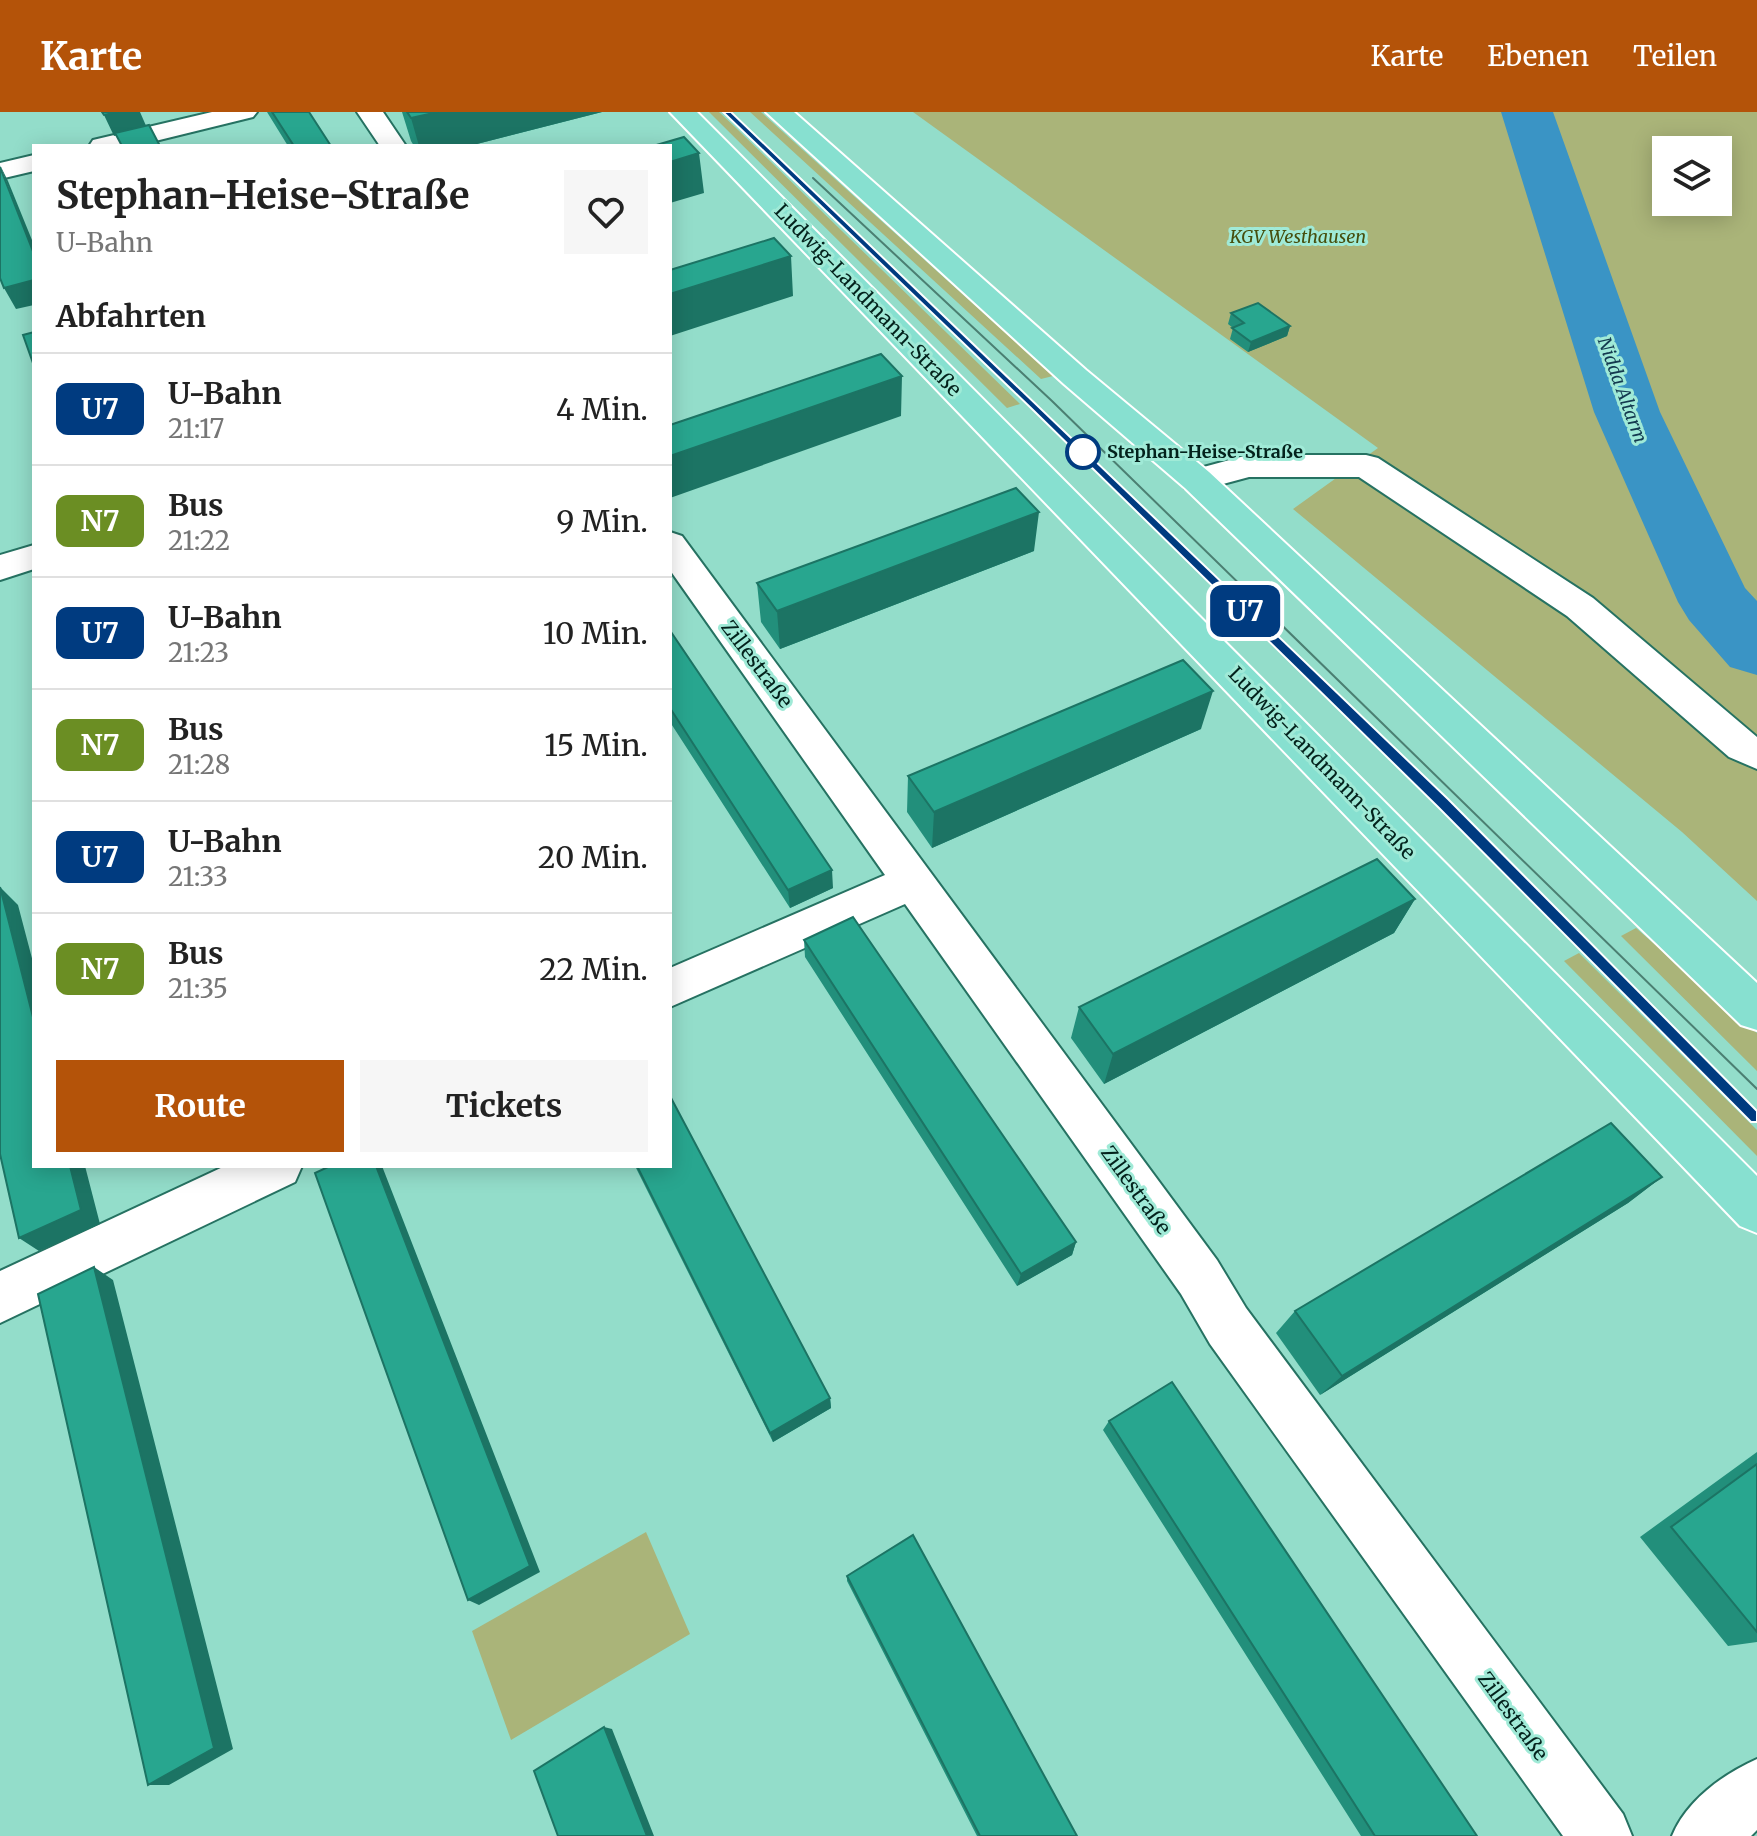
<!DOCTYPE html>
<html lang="de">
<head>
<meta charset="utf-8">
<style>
  :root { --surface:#fff; --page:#f6f6f6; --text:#222; --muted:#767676; --line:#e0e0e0; --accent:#b45309 }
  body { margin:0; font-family:Merriweather,serif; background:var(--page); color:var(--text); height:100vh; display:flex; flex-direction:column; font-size:30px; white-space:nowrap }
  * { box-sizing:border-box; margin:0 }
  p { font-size:26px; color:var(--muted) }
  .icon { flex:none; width:44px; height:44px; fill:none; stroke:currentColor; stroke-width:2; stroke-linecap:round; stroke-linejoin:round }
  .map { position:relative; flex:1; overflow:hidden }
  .side { position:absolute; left:32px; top:32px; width:640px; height:1024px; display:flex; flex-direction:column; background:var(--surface); border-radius:0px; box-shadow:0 4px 20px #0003 }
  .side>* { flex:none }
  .badge { padding:0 16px; border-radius:12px; font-size:28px; line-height:52px }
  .tools { position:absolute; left:1652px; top:24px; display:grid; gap:16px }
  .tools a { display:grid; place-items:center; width:80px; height:80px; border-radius:0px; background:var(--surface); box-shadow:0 4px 20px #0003; font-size:40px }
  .map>.badge { position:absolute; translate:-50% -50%; box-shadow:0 0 0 4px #fff }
  h2 { padding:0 24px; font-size:30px; line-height:72px }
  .round { display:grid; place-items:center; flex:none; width:84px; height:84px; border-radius:0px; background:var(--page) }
  .summary { display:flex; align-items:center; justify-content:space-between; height:136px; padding:0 24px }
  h1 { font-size:38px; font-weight:700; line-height:60px }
  .button { display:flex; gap:16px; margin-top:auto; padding:16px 24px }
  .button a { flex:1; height:92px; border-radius:0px; background:var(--accent); color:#fff; font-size:32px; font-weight:700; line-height:92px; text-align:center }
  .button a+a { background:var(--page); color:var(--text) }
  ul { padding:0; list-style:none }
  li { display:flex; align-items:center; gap:24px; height:112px; padding:0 24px; border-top:2px solid var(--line) }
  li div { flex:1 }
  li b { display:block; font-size:30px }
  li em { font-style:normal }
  li .badge { min-width:88px; font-weight:700; text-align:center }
  header { display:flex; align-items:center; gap:48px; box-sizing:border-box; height:112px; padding:0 40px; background:var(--accent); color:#fff }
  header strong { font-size:38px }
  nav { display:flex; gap:44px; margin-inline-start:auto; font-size:28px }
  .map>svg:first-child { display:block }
  .green { fill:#aab479; fill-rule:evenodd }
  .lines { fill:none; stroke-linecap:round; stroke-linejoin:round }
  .river { fill:#3a94c5; fill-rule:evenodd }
  .minor-casing { stroke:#267262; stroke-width:4 }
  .major-casing { stroke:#fff; stroke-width:4 }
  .minor { fill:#fff; fill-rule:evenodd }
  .major { fill:#87e0d0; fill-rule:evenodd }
  .tram { stroke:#4b7f72; stroke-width:2 }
  .wall { fill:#228f7b }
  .shaded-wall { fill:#1c7464 }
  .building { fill:#28a68f; stroke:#1c7464; stroke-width:2 }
  .line { fill:#003b80; stroke:#fff; stroke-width:2 }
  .stop-dot { fill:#fff; stroke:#003b80; stroke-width:4 }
  .labels { text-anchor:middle; stroke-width:6; stroke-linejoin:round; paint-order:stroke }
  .far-park-label { font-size:18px; font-style:italic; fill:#464e0d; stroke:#a0ead7 }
  .far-water-label { font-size:18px; font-style:italic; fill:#13394f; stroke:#a0ead7 }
  .far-stop-label { font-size:18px; font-weight:bold; fill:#03221c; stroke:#a0ead7; text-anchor:start }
  .street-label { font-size:20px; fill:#03221c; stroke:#a0ead7 }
</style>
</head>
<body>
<header>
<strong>Karte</strong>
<nav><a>Karte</a><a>Ebenen</a><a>Teilen</a></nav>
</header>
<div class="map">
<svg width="1757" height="1724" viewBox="0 0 1757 1724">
  <rect width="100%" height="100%" fill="#93ddca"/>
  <path class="green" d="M709,0H719L735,15L1020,292L1007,296Z
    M750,0H761L1053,264L1041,267Z
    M913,0H1757V789L1682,720L1293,397L1378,336ZM1666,38H1718V90H1666Z
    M1636,816L1757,921V959L1621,824Z
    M1579,841L1757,1018V1044L1564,849Z
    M646,1420L690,1522L511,1628L472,1519Z"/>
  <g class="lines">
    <path class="river" d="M1501,0H1553L1660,300L1745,476L1757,489V563L1730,555L1689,508L1678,490L1594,300Z"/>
    <g class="minor-casing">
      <path id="minor" d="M212,0H257L253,5L135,34H89L93,28Z
        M357,0H383L406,34H380Z
        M34,43V59L0,67V51Z
        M1248,343H1366L1378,346L1593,486L1757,625V657L1729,645L1567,504L1359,365H1249L1197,379L1185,376L1180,368L1185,360Z
        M670,420L682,424L1217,1148L1246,1196L1623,1702L1632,1724H1563L1210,1232L1181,1182L905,792L670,895V856L885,763L670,458Z
        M34,433V457L0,468V443Z
        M225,1054H302L295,1070L0,1211V1159Z
        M1757,1647V1718L1751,1724H1672C1686,1689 1723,1662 1757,1647Z"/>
    </g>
    <g class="major-casing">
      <path id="major" d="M670,0H697L1757,1064V1121L1740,1114Z
        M766,0H794L1086,258L1209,360L1757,871V918L1741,913L1185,376L1064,272Z"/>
    </g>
    <use href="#minor" class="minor"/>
    <use href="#major" class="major"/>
    <path class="tram" d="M728,0L1246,500L1757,1005
      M813,66L1052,289L1757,977"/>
  </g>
  <path class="wall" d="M267,0H309L331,34H288Z
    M402,0H602L469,34H414L411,29Z
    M1231,201L1290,214L1287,224L1248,240L1230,227L1233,216L1228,212Z
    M1034,439L780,537L761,510L757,471Z
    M670,520L833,776L790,796L670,610Z
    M1201,617L932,736L907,700L908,664Z
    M1415,787L1394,821L1104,972L1071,926L1079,895Z
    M804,828L1076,1130L1072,1143L1017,1174L805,845Z
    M635,1054H670L830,1286L831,1296L773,1330Z
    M1662,1065L1628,1091L1320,1283L1276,1221L1295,1199Z
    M1109,1309L1477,1724H1361L1103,1318Z
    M1757,1340V1530L1728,1534L1640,1425Z
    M847,1464L1077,1724H977L847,1469Z"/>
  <path class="shaded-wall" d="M118,0H140L147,16L114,24L104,3Z
    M438,0H602L469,34H419L411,6Z
    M699,41L704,81L670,91V50Z
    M0,53L8,69L34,133V142Z
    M791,144L793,184L670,224V182Z
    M34,168V193L16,197L4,176Z
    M1290,214L1287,224L1248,240L1251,230Z
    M902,264L901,304L670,386V344Z
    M1039,400L1034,439L780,537L777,499Z
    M1213,579L1201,617L932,736L934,700Z
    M832,758L833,776L790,796L788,778Z
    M0,775L18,793L34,854V909Z
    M1415,787L1394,821L1104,972L1113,942Z
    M70,1054H85L100,1112L39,1139L19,1126Z
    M376,1054H382L540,1460L479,1493L468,1488Z
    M1662,1065L1628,1091L1320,1283L1342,1264Z
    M1076,1130L1072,1143L1017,1174L1021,1162Z
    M94,1155L113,1168L233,1637L169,1673H148Z
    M830,1286L831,1296L773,1330L770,1321Z
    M604,1615L612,1617L654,1724H647Z"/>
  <path class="building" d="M102,0H118L104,3Z
    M272,0H309L331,34H294Z
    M407,0H438L411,6Z
    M149,13L160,34H122L115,21Z
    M684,25L699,41L670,50V34H653Z
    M0,55L34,142V168L4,176L0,166Z
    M774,126L791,144L670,182V158Z
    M1258,191L1290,214L1251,230L1232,216L1244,211L1231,201Z
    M34,220V254L23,223Z
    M881,242L902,264L670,344V313Z
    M1016,376L1039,400L777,499L757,471Z
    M670,520H671L832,758L788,778L670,596Z
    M1183,548L1213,579L934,700L908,664Z
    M1377,747L1415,787L1113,942L1079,895Z
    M0,775L34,909V1054H70L81,1098L19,1126L0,1042Z
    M853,805L1076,1130L1021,1162L804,828Z
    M670,984L830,1286L770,1321L637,1054H670Z
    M1611,1011L1662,1065L1342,1264L1295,1199Z
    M330,1054H376L530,1454L468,1488L315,1061Z
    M94,1155L214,1636L148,1673L38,1182Z
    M1172,1270L1477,1724H1375L1109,1309Z
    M1757,1352V1520L1671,1415Z
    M913,1423L1077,1724H980L847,1464Z
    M604,1615L647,1724H558L534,1659Z"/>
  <path class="line" d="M723,0H731L1448,687L1757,999V1010H1751L1438,695L1033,298Z"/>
  <circle class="stop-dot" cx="1083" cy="340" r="16"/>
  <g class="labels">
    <g class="far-park-label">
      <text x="1298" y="131">KGV Westhausen</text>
    </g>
    <g class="far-water-label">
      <text transform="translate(1622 278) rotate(70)" y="6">Nidda Altarm</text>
    </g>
    <g class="far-stop-label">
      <text x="1107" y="346">Stephan-Heise-Straße</text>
    </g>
    <g class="street-label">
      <text transform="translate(868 188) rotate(46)" y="7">Ludwig-Landmann-Straße</text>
      <text transform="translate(757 552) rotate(53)" y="7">Zillestraße</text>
      <text transform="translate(1322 651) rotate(46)" y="7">Ludwig-Landmann-Straße</text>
      <text transform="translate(1136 1078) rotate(54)" y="7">Zillestraße</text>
      <text transform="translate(1513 1604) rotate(54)" y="7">Zillestraße</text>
    </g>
  </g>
</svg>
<div class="tools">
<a><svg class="icon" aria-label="layers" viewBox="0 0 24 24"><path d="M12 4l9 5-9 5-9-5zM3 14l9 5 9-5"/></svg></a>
</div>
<b class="badge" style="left:1245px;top:499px;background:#003b80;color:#fff">U7</b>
<section class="side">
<div class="summary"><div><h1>Stephan-Heise-Straße</h1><p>U-Bahn</p></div><a class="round"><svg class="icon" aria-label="heart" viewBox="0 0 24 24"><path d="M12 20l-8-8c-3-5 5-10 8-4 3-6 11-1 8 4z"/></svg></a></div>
<h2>Abfahrten</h2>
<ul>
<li><span class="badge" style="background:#003b80;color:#fff">U7</span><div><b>U-Bahn</b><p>21:17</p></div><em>4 Min.</em></li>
<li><span class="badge" style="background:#6b8e23;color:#fff">N7</span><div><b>Bus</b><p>21:22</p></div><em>9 Min.</em></li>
<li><span class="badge" style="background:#003b80;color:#fff">U7</span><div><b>U-Bahn</b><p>21:23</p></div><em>10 Min.</em></li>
<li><span class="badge" style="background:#6b8e23;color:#fff">N7</span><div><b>Bus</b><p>21:28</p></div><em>15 Min.</em></li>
<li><span class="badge" style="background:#003b80;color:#fff">U7</span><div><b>U-Bahn</b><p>21:33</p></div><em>20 Min.</em></li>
<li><span class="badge" style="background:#6b8e23;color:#fff">N7</span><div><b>Bus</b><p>21:35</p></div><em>22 Min.</em></li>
</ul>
<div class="button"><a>Route</a><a>Tickets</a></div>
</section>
</div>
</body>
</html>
